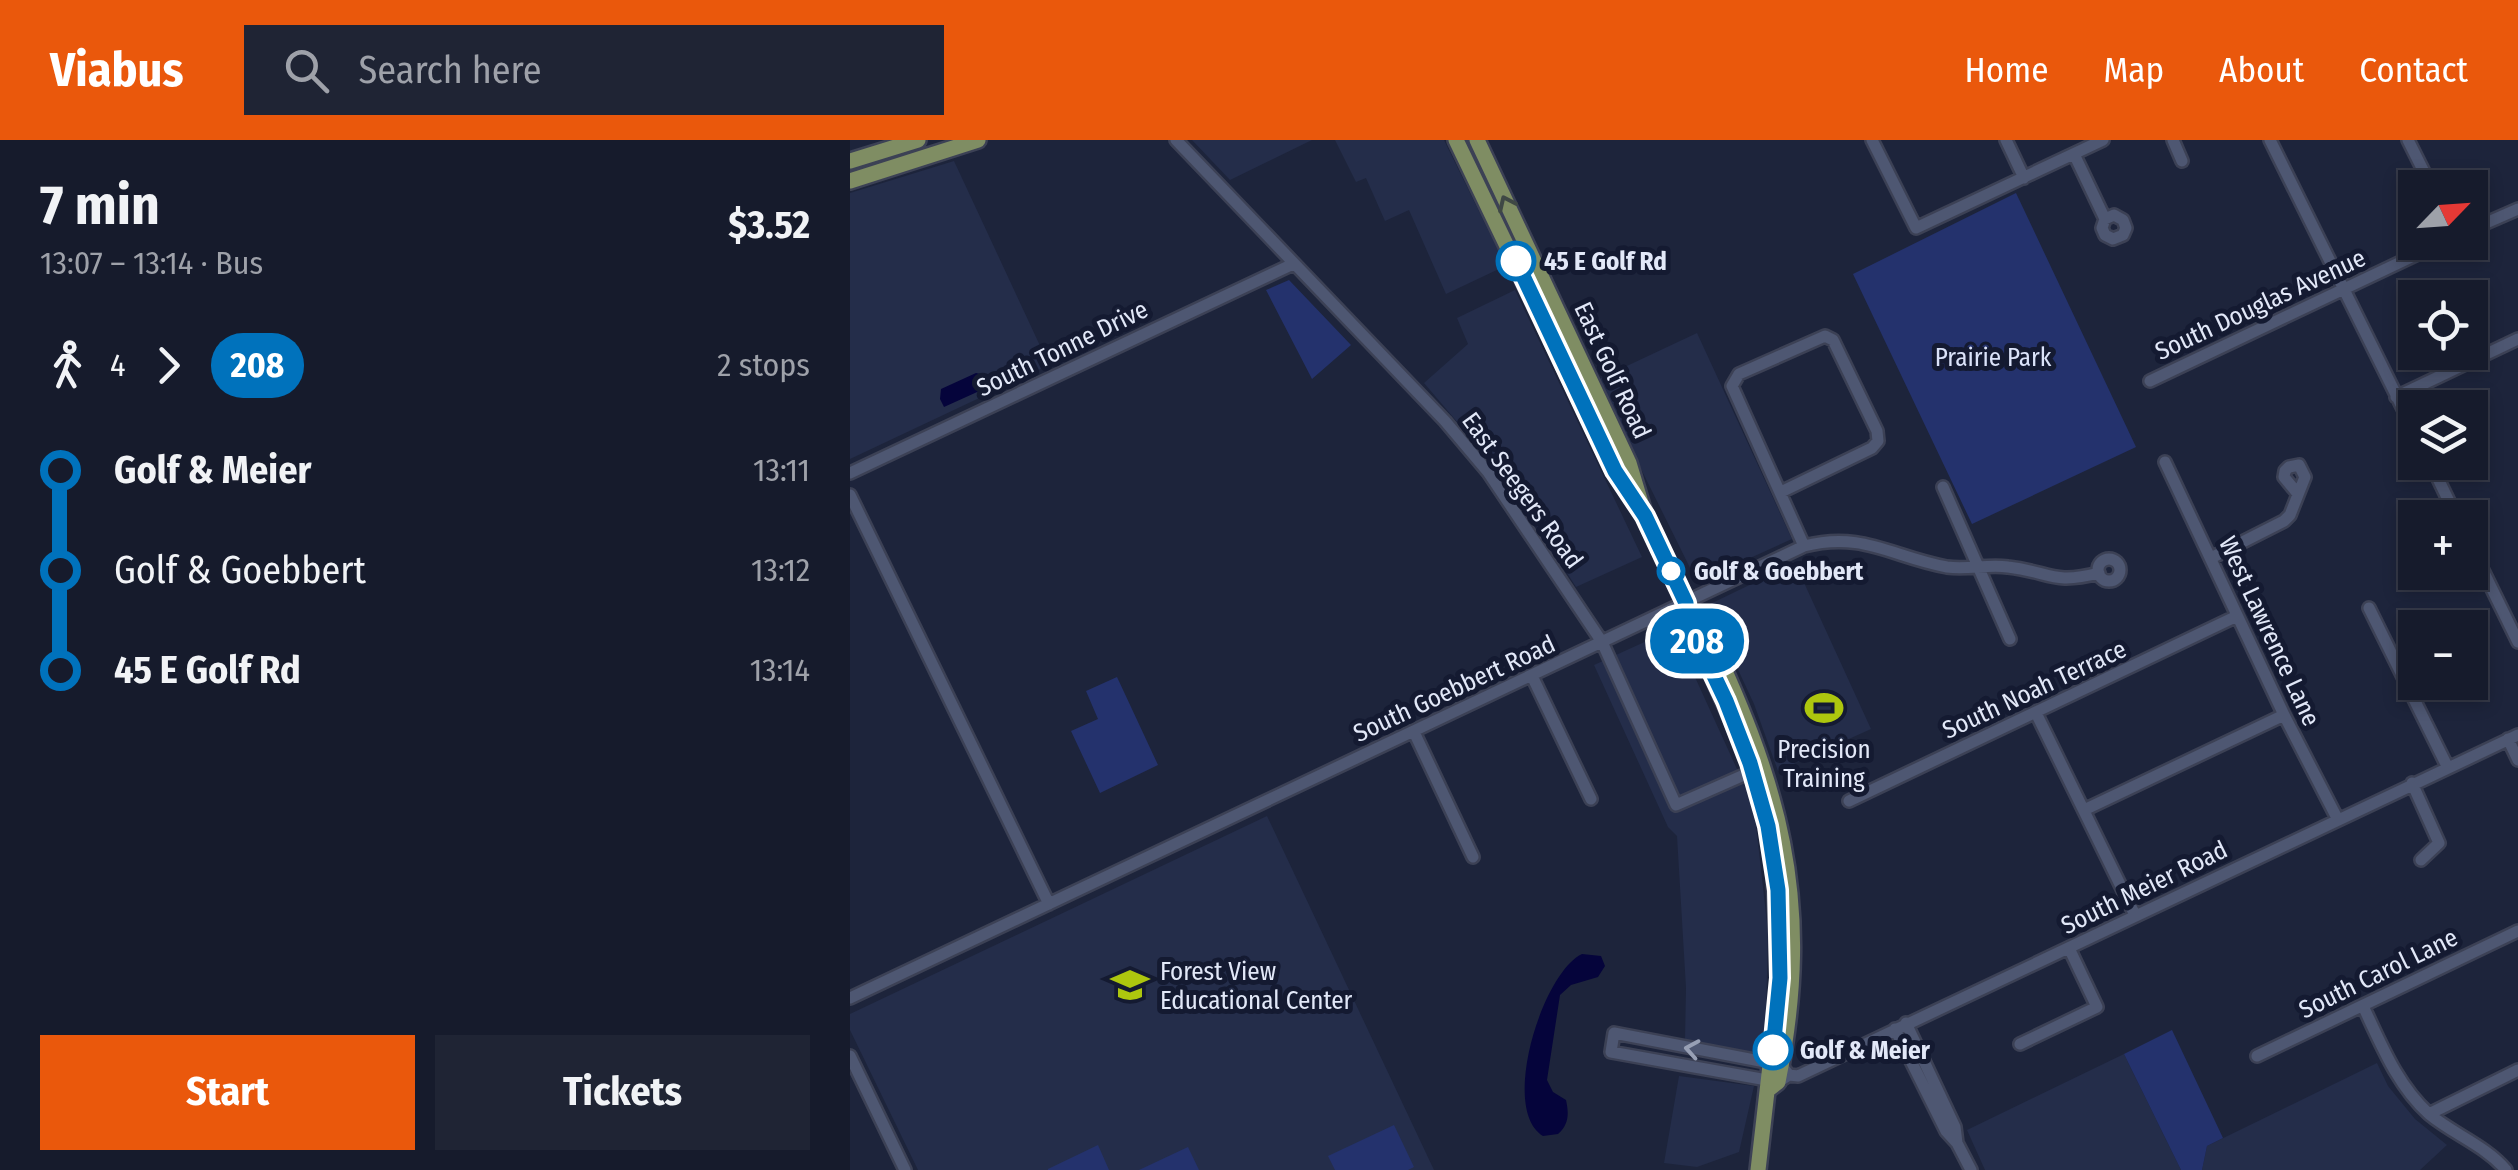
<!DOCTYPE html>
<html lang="en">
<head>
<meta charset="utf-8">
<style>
  :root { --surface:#161b2c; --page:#1f2434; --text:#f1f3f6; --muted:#9ea1a9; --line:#353948; --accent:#ea580c }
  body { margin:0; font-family:"Fira Sans Condensed",sans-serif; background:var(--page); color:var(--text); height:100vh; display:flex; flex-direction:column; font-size:38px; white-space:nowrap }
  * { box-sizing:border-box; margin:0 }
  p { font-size:32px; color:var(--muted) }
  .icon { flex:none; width:55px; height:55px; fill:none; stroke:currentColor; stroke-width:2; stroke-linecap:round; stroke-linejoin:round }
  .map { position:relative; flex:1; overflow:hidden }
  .drawer { display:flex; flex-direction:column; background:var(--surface); width:850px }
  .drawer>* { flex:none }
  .badge { padding:0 20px; border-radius:32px; font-size:35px; line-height:65px }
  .needle { width:65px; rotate:65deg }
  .controls { position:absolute; left:1548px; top:30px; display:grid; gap:20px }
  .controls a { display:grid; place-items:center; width:90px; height:90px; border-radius:0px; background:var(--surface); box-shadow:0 5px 15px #0003,0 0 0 2px var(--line); font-size:50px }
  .map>.badge { position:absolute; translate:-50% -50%; box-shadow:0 0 0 5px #fff }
  .legs { display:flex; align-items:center; gap:15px; height:110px; padding:0 40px; font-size:32px }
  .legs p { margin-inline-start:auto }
  .head { display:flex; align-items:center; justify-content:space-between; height:170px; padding:0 40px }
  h1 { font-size:55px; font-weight:700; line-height:75px }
  .primary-button { display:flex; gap:20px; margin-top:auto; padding:20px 40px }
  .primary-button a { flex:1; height:115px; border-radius:0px; background:var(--accent); color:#fff; font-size:40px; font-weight:700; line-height:115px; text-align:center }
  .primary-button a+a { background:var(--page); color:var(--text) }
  ul { padding:0 40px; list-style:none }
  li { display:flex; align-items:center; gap:35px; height:100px; font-size:38px }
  li i { display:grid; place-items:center; width:15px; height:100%; margin:0 12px; background:currentColor }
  li i::after { content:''; width:25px; height:25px; margin:-12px; border:8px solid; border-radius:50%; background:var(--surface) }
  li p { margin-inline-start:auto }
  li:first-child i { background:linear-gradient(#0000 50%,currentColor 0) }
  li:last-child i { background:linear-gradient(currentColor 50%,#0000 0) }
  header { display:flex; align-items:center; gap:60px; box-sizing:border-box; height:140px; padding:0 50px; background:var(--accent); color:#fff }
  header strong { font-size:48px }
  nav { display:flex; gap:55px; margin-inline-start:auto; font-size:35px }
  .search { width:700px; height:90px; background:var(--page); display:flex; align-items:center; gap:25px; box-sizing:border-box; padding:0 35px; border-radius:0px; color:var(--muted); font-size:38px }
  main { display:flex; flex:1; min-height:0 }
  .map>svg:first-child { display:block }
  .built { fill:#242d4a }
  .green { fill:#24326d }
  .water { fill:#05043b }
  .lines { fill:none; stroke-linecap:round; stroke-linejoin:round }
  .minor-casing { stroke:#3c4155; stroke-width:16 }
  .major-casing { stroke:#3c4155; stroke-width:20 }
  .minor { stroke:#4e5772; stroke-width:11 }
  .major { stroke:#7f8d63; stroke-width:15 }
  .oneway { stroke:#3f4845 }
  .oneway2 { stroke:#98a0b5 }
  .line-1-casing { stroke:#fff; stroke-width:22 }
  .line-1 { stroke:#0072bc; stroke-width:15 }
  .stop-1-dot { fill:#fff; stroke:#0072bc; stroke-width:5 }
  .labels { text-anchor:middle; stroke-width:10; stroke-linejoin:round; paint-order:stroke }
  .stop-label { font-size:25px; font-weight:bold; fill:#e2e8f8; stroke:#141a31; text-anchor:start }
  .street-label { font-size:25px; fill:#e2e8f8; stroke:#141a31 }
  .park-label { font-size:25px; fill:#dbe3f9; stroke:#141a31 }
  .poi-label { font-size:25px; fill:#e2e8f8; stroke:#141a31 }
</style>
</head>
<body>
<header>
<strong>Viabus</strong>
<div class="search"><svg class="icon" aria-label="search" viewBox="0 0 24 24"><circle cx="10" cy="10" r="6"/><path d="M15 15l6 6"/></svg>Search here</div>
<nav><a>Home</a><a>Map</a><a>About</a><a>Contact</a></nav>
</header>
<main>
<section class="drawer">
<div class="head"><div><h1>7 min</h1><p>13:07 – 13:14 · Bus</p></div><b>$3.52</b></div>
<div class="legs"><svg class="icon" aria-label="walk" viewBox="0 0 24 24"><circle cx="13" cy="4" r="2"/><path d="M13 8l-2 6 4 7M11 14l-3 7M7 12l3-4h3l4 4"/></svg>4<svg class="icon" aria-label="forward" viewBox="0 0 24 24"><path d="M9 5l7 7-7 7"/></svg><b class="badge" style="background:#0072bc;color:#fff">208</b><p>2 stops</p></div>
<ul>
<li><i style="color:#0072bc"></i><b>Golf &amp; Meier</b><p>13:11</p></li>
<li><i style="color:#0072bc"></i><span>Golf &amp; Goebbert</span><p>13:12</p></li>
<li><i style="color:#0072bc"></i><b>45 E Golf Rd</b><p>13:14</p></li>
</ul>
<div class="primary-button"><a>Start</a><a>Tickets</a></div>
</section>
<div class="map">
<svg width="1668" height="1030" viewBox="0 0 1668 1030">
  <rect width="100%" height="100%" fill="#1d243b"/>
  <path class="built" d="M342,0H462L380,40Z
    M485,0H594L653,120L651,128L596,154L559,70L535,81L516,38L506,42Z
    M104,21L199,225L0,319V53Z
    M665,150L792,417L726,447L660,344L574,243L618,204L607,178Z
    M847,193L942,399L847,442L747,240Z
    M945,423L1021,589L928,631L904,564L858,465Z
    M823,489L897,651L906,685L918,792L916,877L910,914L835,900L836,848L827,696L818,687L744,525Z
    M417,676L584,1030H68L0,890V874Z
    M1274,914L1331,1030H1135L1117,990Z
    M1527,923L1538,946L1565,979L1597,1005L1570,1030H1352L1357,1006Z
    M829,936L904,946L889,1012L847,1027L814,1023Z"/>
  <path class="green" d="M1166,53L1286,307L1122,384L1003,134Z
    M439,140L501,205L462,239L416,150Z
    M267,537L308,625L250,653L221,591L248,579L236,551Z
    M1322,890L1373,998L1357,1006L1352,1030H1331L1274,914Z
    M544,985L564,1027L558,1030H485L478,1016Z
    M248,1005L259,1030H198V1029Z
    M338,1007L349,1030H289Z"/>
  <path class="water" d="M126,233L134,235L140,243L136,248L94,267L90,259L91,249Z
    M732,814L751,816L755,826L748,837L721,845L710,855L697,940L703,952L716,960C719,974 719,984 708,994L693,996C649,969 693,832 732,814Z"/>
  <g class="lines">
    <g class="minor-casing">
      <path id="minor" d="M326,0L595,281L638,332L752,502L826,665L903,631
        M1022,0L1066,88L1253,0
        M1156,0L1174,38
        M1323,0L1332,21
        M1420,0L1565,293
        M1558,0L1582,48
        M1224,14L1255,79L1252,88L1255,95L1263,99L1273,95L1276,88L1273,80L1264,75L1255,79
        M1620,90L1668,69
        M1300,241L1593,102
        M1546,257L1668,199
        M1315,322L1434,575L1487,678
        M1580,322L1607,378
        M0,333L443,124
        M1093,347L1160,499
        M931,352L1022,308L1028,301L1027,291L983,200L975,196L889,234L882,246L954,406
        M0,355L199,764
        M1620,404L1668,502
        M1361,418L1434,381L1440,375L1455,337L1449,325L1439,327L1435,331L1434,337L1448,354
        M1248 430a11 11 0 1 1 22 0a11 11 0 1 1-22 0Z
        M1519,468L1597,626
        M682,536L741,659
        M1186,573L1285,775
        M564,592L623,717
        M1658,599L1668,620
        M1562,643L1589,703L1571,720
        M999,661L1387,476
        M1234,670L1434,575
        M0,858L954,406C1013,391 1042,417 1097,427C1117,430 1138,424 1158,427C1201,432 1202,445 1249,433
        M1513,866C1531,904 1547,945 1579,974C1603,994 1636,1006 1656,1030
        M1056,883L1105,987L1107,1003L1121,1030
        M1045,889L1096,991L1107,1003
        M1170,904L1247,867L1219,808
        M0,916L55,1030
        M1407,916L1668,791
        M939,935L931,925L764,893L761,912L928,942L939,935L948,936L1668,595
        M1579,974L1668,930"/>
    </g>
    <g class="major-casing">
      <path id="major" d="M606,0L765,331L784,359
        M627,0L779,323L795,376L836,463L839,483L893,604L909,650L924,717L930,838L908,1030
        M0,21L68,0
        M0,41L128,0
        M836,463L850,477C929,642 965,758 928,942L919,949"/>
    </g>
    <use href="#minor" class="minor"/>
    <use href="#major" class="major"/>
  </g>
  <defs><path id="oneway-chevron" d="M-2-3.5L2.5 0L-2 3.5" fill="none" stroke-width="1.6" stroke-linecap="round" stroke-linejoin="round" transform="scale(2.5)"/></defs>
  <use class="oneway" href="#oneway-chevron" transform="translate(656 63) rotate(-115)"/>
  <use class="oneway2" href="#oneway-chevron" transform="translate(842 909) rotate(-170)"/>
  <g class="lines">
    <g class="line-1-casing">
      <path id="line-1" d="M666,121L765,331L795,376L836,463L839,483L876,561L900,623L918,686L928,750L930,838L923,910"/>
    </g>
    <use href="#line-1" class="line-1"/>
  </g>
  <defs>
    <g id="stadium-bare" transform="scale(3)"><path d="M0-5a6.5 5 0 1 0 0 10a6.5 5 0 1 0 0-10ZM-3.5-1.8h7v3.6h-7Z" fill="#adc60e" stroke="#141a31" stroke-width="2.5" paint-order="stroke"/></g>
    <g id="school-bare" transform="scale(3)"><path d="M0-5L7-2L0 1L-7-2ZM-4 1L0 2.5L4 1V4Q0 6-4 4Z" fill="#adc60e" stroke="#141a31" stroke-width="2.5" paint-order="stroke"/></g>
  </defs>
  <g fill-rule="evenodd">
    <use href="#stadium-bare" x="974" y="568"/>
    <use href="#school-bare" x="280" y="845"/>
  </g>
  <g class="stop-1-dot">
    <circle cx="666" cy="121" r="18"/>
    <circle cx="821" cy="431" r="12"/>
    <circle cx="923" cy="910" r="18"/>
  </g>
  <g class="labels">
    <g class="stop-label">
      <text x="694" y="130">45 E Golf Rd</text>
      <text x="844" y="440">Golf &amp; Goebbert</text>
      <text x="950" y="919">Golf &amp; Meier</text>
    </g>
    <g class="street-label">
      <text transform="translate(1410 164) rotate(-25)" y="9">South Douglas Avenue</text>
      <text transform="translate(212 208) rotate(-26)" y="9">South Tonne Drive</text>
      <text transform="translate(763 230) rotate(65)" y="9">East Golf Road</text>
      <text transform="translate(673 350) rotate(54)" y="9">East Seegers Road</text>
      <text transform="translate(1420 491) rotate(65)" y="9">West Lawrence Lane</text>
      <text transform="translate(604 548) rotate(-25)" y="9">South Goebbert Road</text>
      <text transform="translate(1184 549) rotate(-25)" y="9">South Noah Terrace</text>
      <text transform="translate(1294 747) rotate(-26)" y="9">South Meier Road</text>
      <text transform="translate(1528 833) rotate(-26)" y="9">South Carol Lane</text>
    </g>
    <g class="park-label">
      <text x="1143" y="226">Prairie Park</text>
    </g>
    <g class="poi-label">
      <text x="974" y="618">Precision<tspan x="974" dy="29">Training</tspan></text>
      <text x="310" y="840" text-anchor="start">Forest View<tspan x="310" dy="29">Educational Center</tspan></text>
    </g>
  </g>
</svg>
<div class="controls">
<a><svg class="needle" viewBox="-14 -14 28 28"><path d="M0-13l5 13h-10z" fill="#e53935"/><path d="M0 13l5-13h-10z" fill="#9ea1a9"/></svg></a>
<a><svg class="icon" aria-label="locate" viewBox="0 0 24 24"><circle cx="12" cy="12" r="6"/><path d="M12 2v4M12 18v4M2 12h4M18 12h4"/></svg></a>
<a><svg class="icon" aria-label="layers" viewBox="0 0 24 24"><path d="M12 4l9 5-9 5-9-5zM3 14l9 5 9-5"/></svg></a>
<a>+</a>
<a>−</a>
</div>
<b class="badge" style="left:847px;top:501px;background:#0072bc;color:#fff">208</b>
</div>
</main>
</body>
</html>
